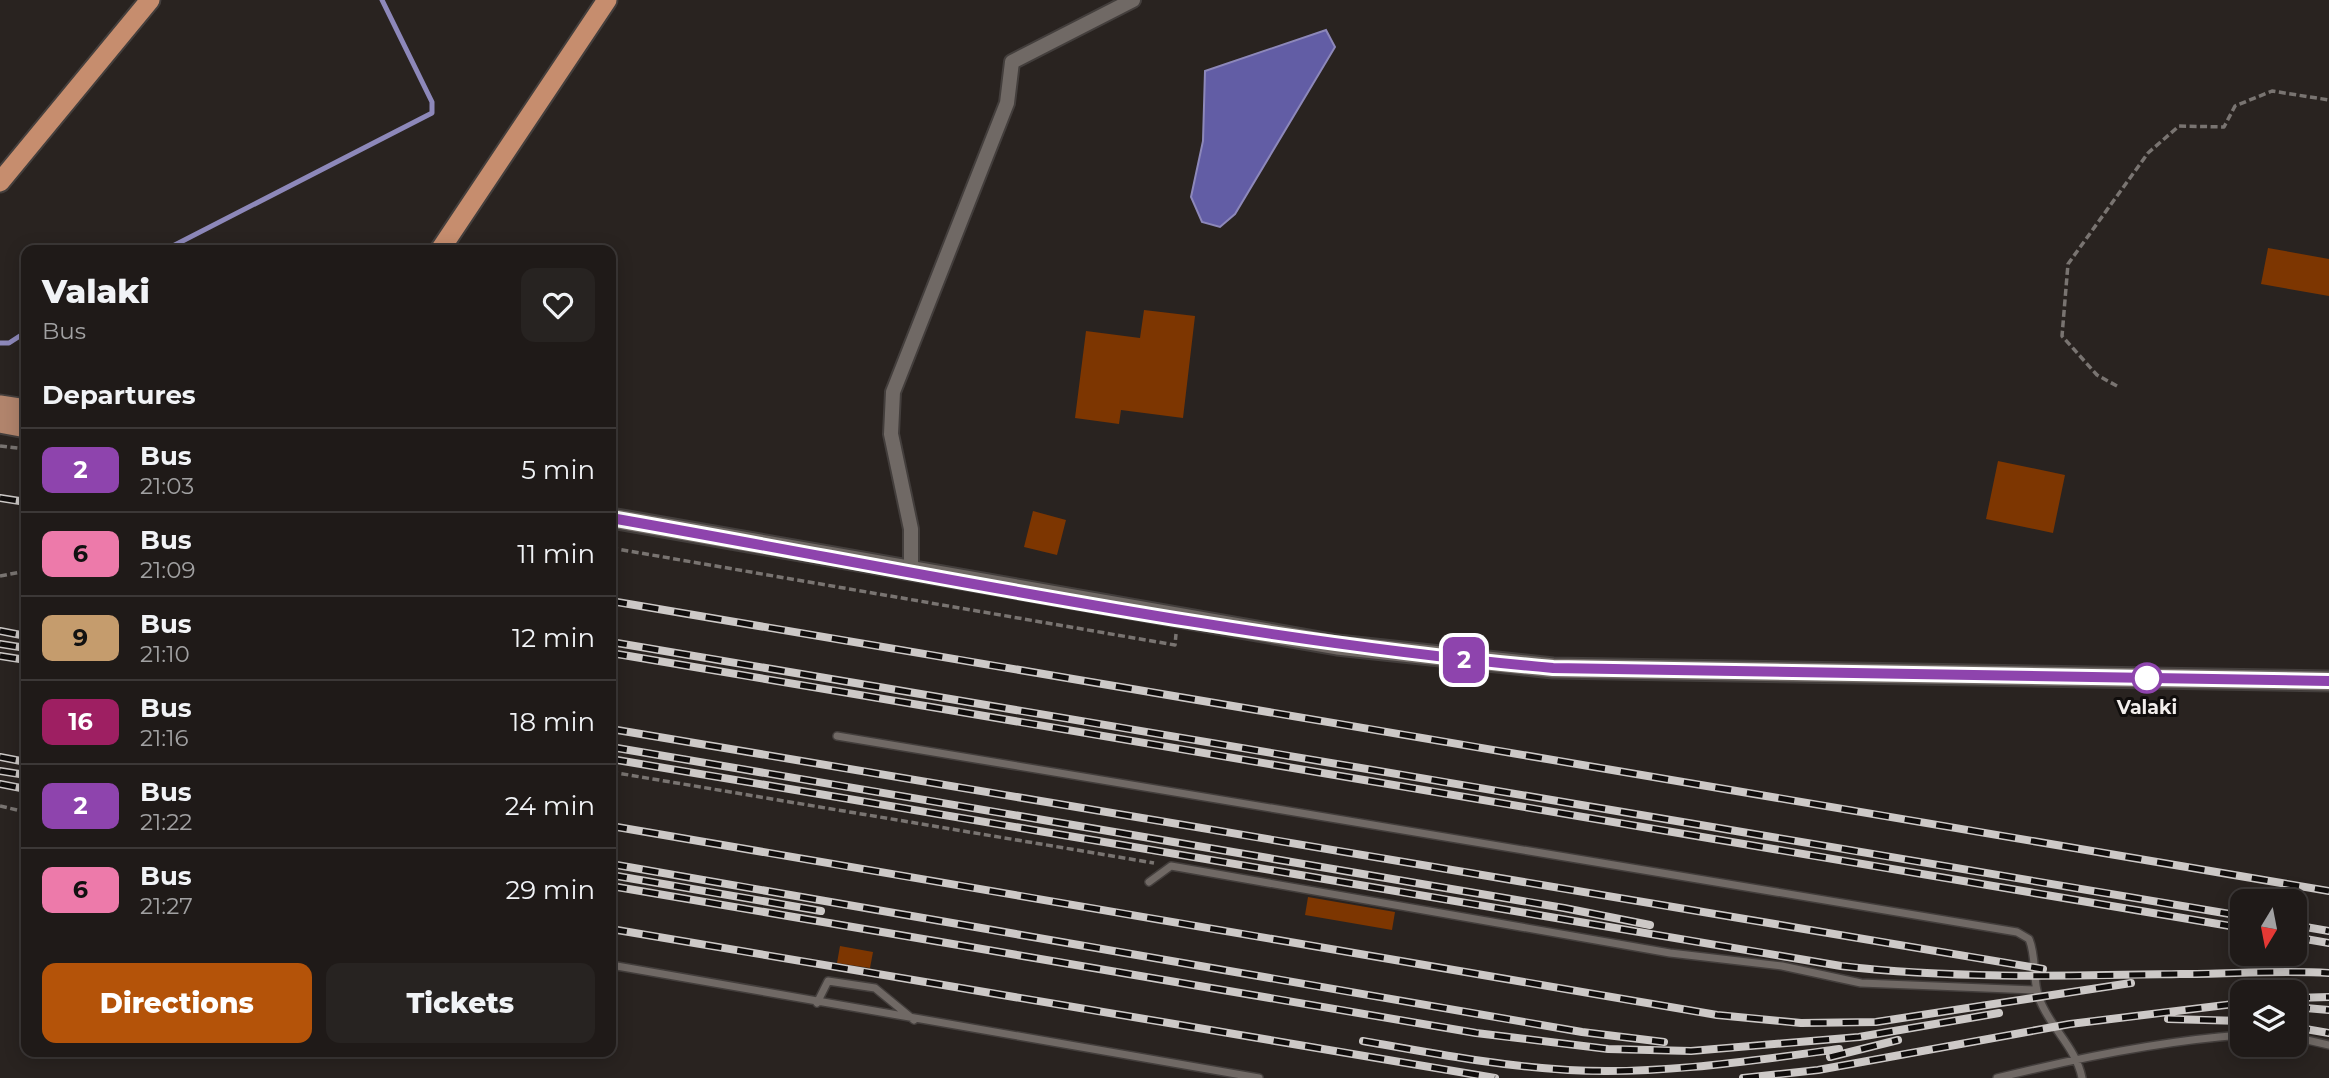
<!DOCTYPE html>
<html lang="en">
<head>
<meta charset="utf-8">
<style>
  :root { --surface:#1f1a18; --page:#272321; --text:#f1f3f6; --muted:#a1a1a2; --line:#3c3837; --accent:#b45309 }
  body { margin:0; font-family:Montserrat,sans-serif; background:var(--page); color:var(--text); height:100vh; display:flex; flex-direction:column; font-size:26px; white-space:nowrap }
  * { box-sizing:border-box; margin:0 }
  p { font-size:23px; color:var(--muted) }
  .icon { flex:none; width:38px; height:38px; fill:none; stroke:currentColor; stroke-width:2; stroke-linecap:round; stroke-linejoin:round }
  .map { position:relative; flex:1; overflow:hidden }
  .sheet { position:absolute; left:21px; top:245px; width:595px; height:812px; display:flex; flex-direction:column; background:var(--surface); border-radius:14px; box-shadow:0 4px 18px #0003,0 0 0 2px var(--line) }
  .sheet>* { flex:none }
  .badge { padding:0 14px; border-radius:10px; font-size:24px; line-height:46px }
  .needle { width:46px; rotate:190deg }
  .buttons { position:absolute; left:2230px; top:889px; display:grid; gap:14px }
  .buttons a { display:grid; place-items:center; width:77px; height:77px; border-radius:14px; background:var(--surface); box-shadow:0 4px 18px #0003,0 0 0 2px var(--line); font-size:35px }
  .map>.badge { position:absolute; translate:-50% -50%; box-shadow:0 0 0 4px #fff }
  h2 { padding:0 21px; font-size:26px; line-height:63px }
  .round { display:grid; place-items:center; flex:none; width:74px; height:74px; border-radius:14px; background:var(--page) }
  .overview { display:flex; align-items:center; justify-content:space-between; height:119px; padding:0 21px }
  h1 { font-size:33px; font-weight:800; line-height:52px }
  .cta { display:flex; gap:14px; margin-top:auto; padding:14px 21px }
  .cta a { flex:1; height:80px; border-radius:14px; background:var(--accent); color:#fff; font-size:28px; font-weight:800; line-height:80px; text-align:center }
  .cta a+a { background:var(--page); color:var(--text) }
  ul { padding:0; list-style:none }
  li { display:flex; align-items:center; gap:21px; height:84px; padding:0 21px; border-top:2px solid var(--line) }
  li div { flex:1 }
  li b { display:block; font-size:26px }
  li em { font-style:normal }
  li .badge { min-width:77px; font-weight:700; text-align:center }
  .map>svg:first-child { display:block }
  .water { fill:#625da5; stroke:#8d88ba; stroke-width:2 }
  .lines { fill:none; stroke-linecap:round; stroke-linejoin:round }
  .stream { stroke:#8d88ba; stroke-width:5 }
  .building { fill:#7d3601 }
  .service-casing { stroke:#433e3c; stroke-width:10 }
  .minor-casing { stroke:#433e3c; stroke-width:18 }
  .secondary-casing { stroke:#433e3c; stroke-width:23 }
  .primary-casing { stroke:#433e3c; stroke-width:23 }
  .trunk-casing { stroke:#433e3c; stroke-width:23 }
  .path { stroke:#797471; stroke-width:3.5; stroke-dasharray:7 3.5; stroke-linecap:butt }
  .service { stroke:#706965; stroke-width:7 }
  .minor { stroke:#706965; stroke-width:14 }
  .secondary { stroke:#706965; stroke-width:19 }
  .primary { stroke:#b1846c; stroke-width:19 }
  .trunk { stroke:#c68d6e; stroke-width:19 }
  .rail-casing { stroke:#cdc9c7; stroke-width:8 }
  .rail { stroke:#100d0c; stroke-width:5; stroke-dasharray:16; stroke-linecap:butt }
  .line-casing { stroke:#fff; stroke-width:16 }
  .line { stroke:#8e44ad; stroke-width:10 }
  .stop-dot { fill:#fff; stroke:#8e44ad; stroke-width:3.5 }
  .labels { text-anchor:middle; stroke-width:6; stroke-linejoin:round; paint-order:stroke }
  .stop-label { font-size:19px; font-weight:bold; fill:#f2eeec; stroke:#100d0c }
</style>
</head>
<body>
<div class="map">
<svg width="2329" height="1078" viewBox="0 0 2329 1078">
  <rect width="100%" height="100%" fill="#292320"/>
  <path class="water" d="M1326,30L1335,47L1235,214L1220,227L1202,222L1191,197L1203,141L1205,71Z"/>
  <g class="lines">
    <path class="stream" d="M165,250L432,113V102L382,0
      M0,343H9L26,332"/>
  </g>
  <path class="building" d="M2268,248L2329,259V296L2261,284Z
    M1144,310L1195,316L1183,418L1121,410L1119,424L1075,418L1086,331L1140,338Z
    M1998,461L2065,475L2053,533L1986,519Z
    M1033,511L1066,520L1057,555L1024,547Z
    M1308,897L1395,912L1392,930L1305,915Z
    M840,946L873,952L870,968L837,963Z"/>
  <g class="lines">
    <g class="service-casing">
      <path id="service" d="M837,736L2017,932L2029,939C2037,958 2032,979 2039,998C2050,1028 2076,1047 2082,1078
        M1149,882L1171,866L1670,953L1782,966L1861,983L2036,990
        M611,965L1259,1078
        M817,1003L828,981L875,988L914,1020
        M2294,1037L2329,1045
        M1997,1078C2077,1058 2159,1041 2242,1035"/>
    </g>
    <g class="minor-casing">
      <path id="minor" d="M911,571V529L891,434L893,392L1007,103L1012,62L1133,0"/>
    </g>
    <g class="secondary-casing">
      <path id="secondary" d="M611,518L1337,645L1553,668L2329,681"/>
    </g>
    <g class="primary-casing">
      <path id="primary" d="M0,405L26,409
        M0,423L26,428"/>
    </g>
    <g class="trunk-casing">
      <path id="trunk" d="M0,182L150,0
        M440,250L607,0"/>
    </g>
    <path class="path" d="M2117,386L2097,375L2062,336L2068,264L2148,153L2179,126L2224,127L2235,106L2272,91L2329,100
      M0,446L26,449
      M611,548L1175,645L1176,634
      M0,576L26,571
      M611,772L1154,863
      M0,806L26,812"/>
    <use href="#service" class="service"/>
    <use href="#minor" class="minor"/>
    <use href="#secondary" class="secondary"/>
    <use href="#primary" class="primary"/>
    <use href="#trunk" class="trunk"/>
    <g class="rail-casing">
      <path id="rail" d="M0,498L26,502
        M611,601L2329,891
        M0,631L26,636
        M611,642L2242,916
        M0,644L26,648
        M611,653L2242,928
        M0,656L26,660
        M611,729L2043,969
        M611,747L1564,908L1650,925
        M0,757L26,762
        M611,759L1841,966C1955,979 2067,976 2180,974C2230,974 2279,970 2329,973
        M0,771L26,775
        M0,784L26,789
        M611,826L1717,1015L1801,1023L1876,1022L2131,983
        M611,864L1582,1032L1664,1042
        M611,875L821,911
        M611,886L1476,1033L1608,1049L1691,1051L1859,1037L1999,1013
        M2294,925L2329,931
        M611,929L1495,1078
        M2294,937L2329,943
        M2294,998L2329,997
        M2294,1007L2329,1010
        M2168,1019L2242,1021
        M2294,1027L2329,1033
        M1363,1041C1431,1053 1499,1066 1568,1070C1658,1075 1750,1061 1839,1049
        M1830,1057L1898,1040
        M1743,1078L1818,1070L2070,1024L2242,1003"/>
    </g>
    <use href="#rail" class="rail"/>
  </g>
  <g class="lines">
    <g class="line-casing">
      <path id="line" d="M611,518C924,573 1237,640 1553,668L2329,681"/>
    </g>
    <use href="#line" class="line"/>
  </g>
  <circle class="stop-dot" cx="2147" cy="678" r="14"/>
  <g class="labels">
    <g class="stop-label">
      <text x="2147" y="714">Valaki</text>
    </g>
  </g>
</svg>
<div class="buttons">
<a><svg class="needle" viewBox="-14 -14 28 28"><path d="M0-13l5 13h-10z" fill="#e53935"/><path d="M0 13l5-13h-10z" fill="#a1a1a2"/></svg></a>
<a><svg class="icon" aria-label="layers" viewBox="0 0 24 24"><path d="M12 4l9 5-9 5-9-5zM3 14l9 5 9-5"/></svg></a>
</div>
<b class="badge" style="left:1464px;top:660px;background:#8e44ad;color:#fff">2</b>
<section class="sheet">
<div class="overview"><div><h1>Valaki</h1><p>Bus</p></div><a class="round"><svg class="icon" aria-label="heart" viewBox="0 0 24 24"><path d="M12 20l-8-8c-3-5 5-10 8-4 3-6 11-1 8 4z"/></svg></a></div>
<h2>Departures</h2>
<ul>
<li><span class="badge" style="background:#8e44ad;color:#fff">2</span><div><b>Bus</b><p>21:03</p></div><em>5 min</em></li>
<li><span class="badge" style="background:#ed7aaa;color:#111">6</span><div><b>Bus</b><p>21:09</p></div><em>11 min</em></li>
<li><span class="badge" style="background:#c59c6d;color:#111">9</span><div><b>Bus</b><p>21:10</p></div><em>12 min</em></li>
<li><span class="badge" style="background:#9e1f62;color:#fff">16</span><div><b>Bus</b><p>21:16</p></div><em>18 min</em></li>
<li><span class="badge" style="background:#8e44ad;color:#fff">2</span><div><b>Bus</b><p>21:22</p></div><em>24 min</em></li>
<li><span class="badge" style="background:#ed7aaa;color:#111">6</span><div><b>Bus</b><p>21:27</p></div><em>29 min</em></li>
</ul>
<div class="cta"><a>Directions</a><a>Tickets</a></div>
</section>
</div>
</body>
</html>
